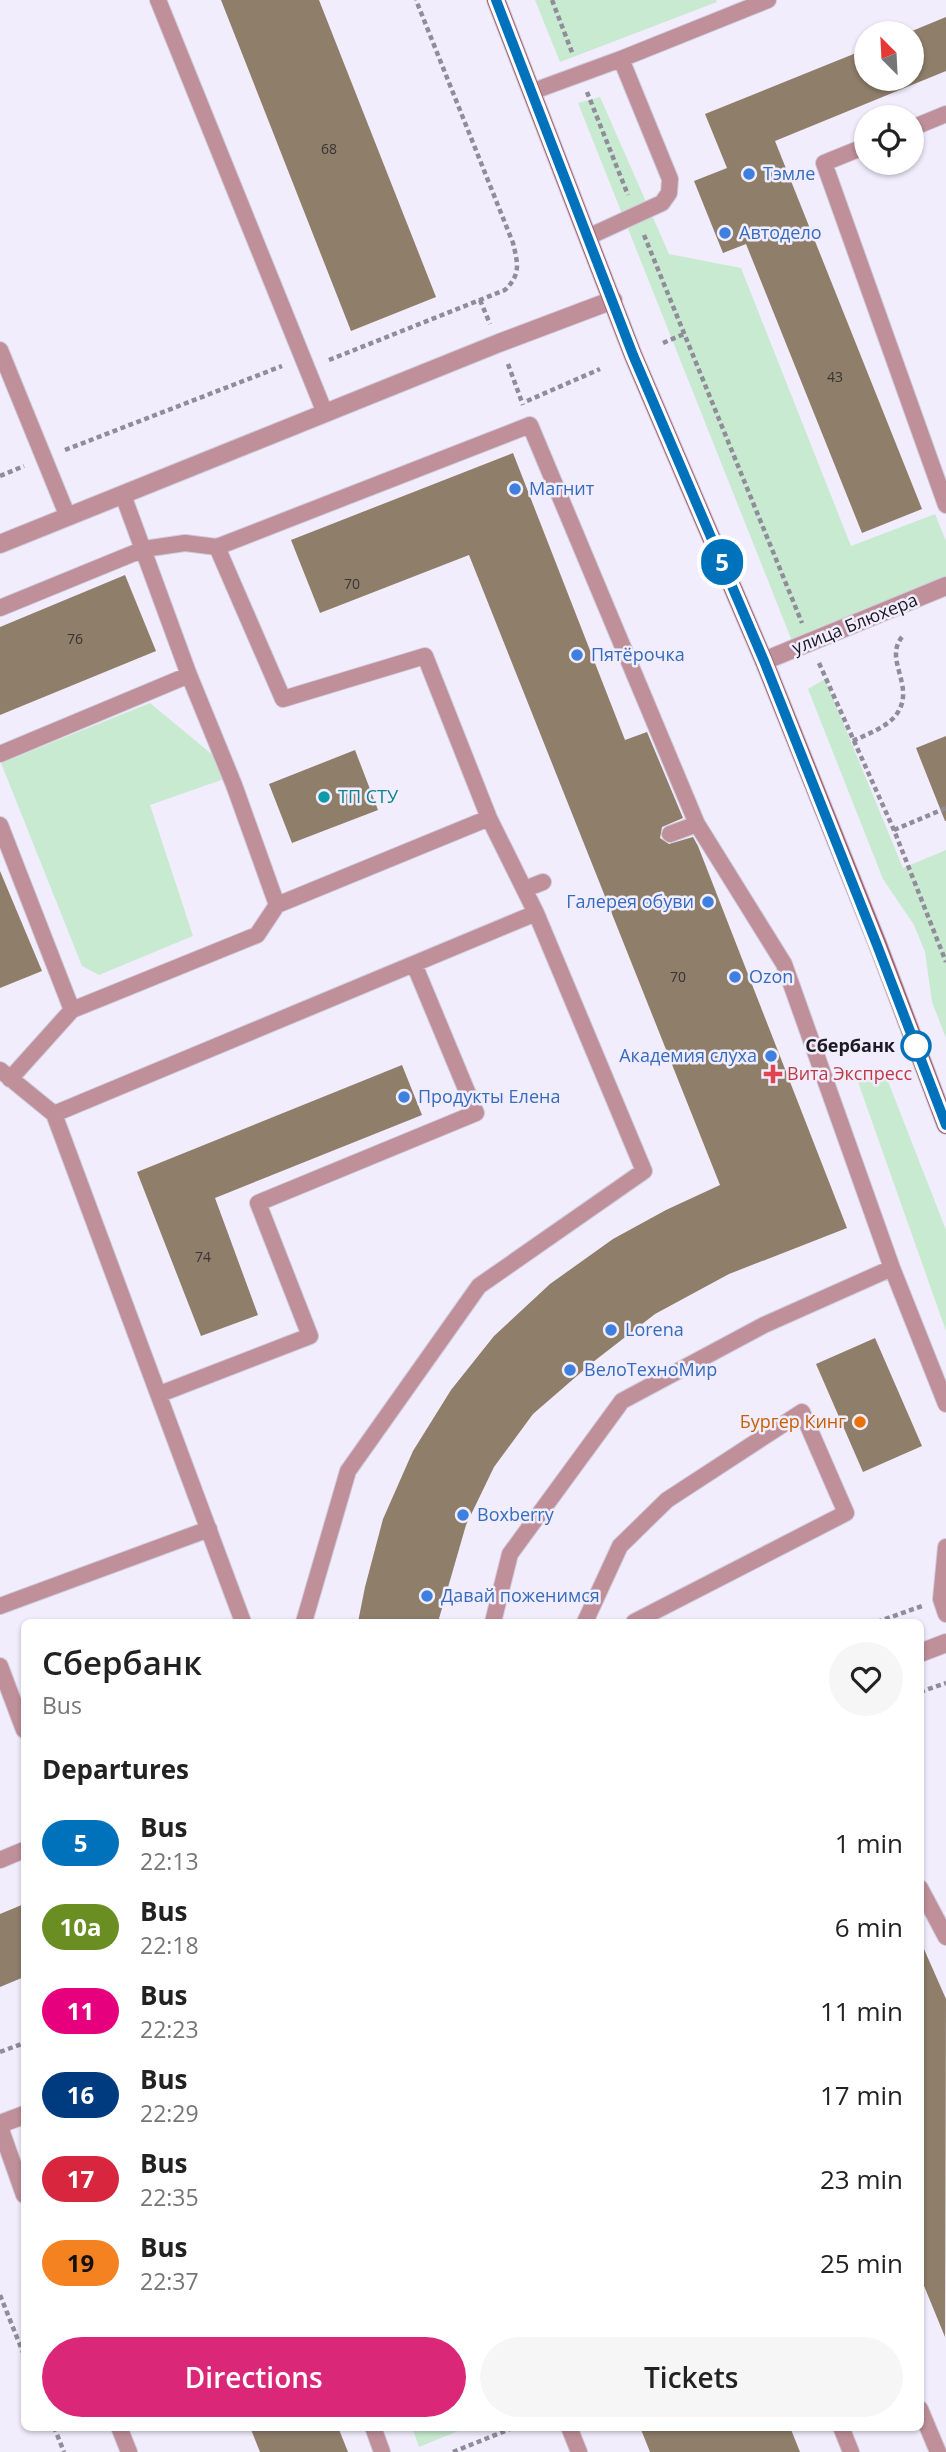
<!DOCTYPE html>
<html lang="en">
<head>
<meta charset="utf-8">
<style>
  :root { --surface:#fff; --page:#f6f6f6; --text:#222; --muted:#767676; --accent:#db2777 }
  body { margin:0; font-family:"Open Sans",sans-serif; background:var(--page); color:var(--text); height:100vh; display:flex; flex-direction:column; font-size:26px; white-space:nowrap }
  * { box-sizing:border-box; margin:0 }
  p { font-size:23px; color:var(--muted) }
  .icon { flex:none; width:38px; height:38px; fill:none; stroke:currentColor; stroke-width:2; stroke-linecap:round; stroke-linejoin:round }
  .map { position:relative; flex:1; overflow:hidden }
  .side { position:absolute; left:21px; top:1619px; width:903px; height:812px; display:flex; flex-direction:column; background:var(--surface); border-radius:10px; box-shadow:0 2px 5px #0004 }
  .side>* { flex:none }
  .badge { padding:0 14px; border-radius:23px; font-size:24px; line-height:46px }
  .needle { width:46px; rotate:336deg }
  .fabs { position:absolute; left:854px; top:21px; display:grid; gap:14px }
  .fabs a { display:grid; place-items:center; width:70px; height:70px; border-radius:50%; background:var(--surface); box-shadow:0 2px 5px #0004; font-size:35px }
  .map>.badge { position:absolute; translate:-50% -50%; box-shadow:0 0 0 4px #fff }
  h2 { padding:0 21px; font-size:26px; line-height:63px }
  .round { display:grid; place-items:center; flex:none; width:74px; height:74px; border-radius:37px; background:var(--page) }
  .head { display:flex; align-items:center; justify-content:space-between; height:119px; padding:0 21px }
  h1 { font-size:33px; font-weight:600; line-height:52px }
  .button { display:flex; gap:14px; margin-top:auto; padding:14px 21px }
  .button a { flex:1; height:80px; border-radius:42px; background:var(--accent); color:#fff; font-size:28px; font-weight:600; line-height:80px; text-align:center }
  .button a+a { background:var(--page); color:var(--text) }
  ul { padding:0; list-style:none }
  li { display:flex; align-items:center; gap:21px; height:84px; padding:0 21px }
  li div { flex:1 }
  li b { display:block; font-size:26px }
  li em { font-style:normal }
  li .badge { min-width:77px; font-weight:700; text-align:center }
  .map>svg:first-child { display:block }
  .green { fill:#c8ead0 }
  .building { fill:#8e7e6a }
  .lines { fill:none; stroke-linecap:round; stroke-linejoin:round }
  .service-casing { stroke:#cfcbda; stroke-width:18 }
  .minor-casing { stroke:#cfcbda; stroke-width:20 }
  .tertiary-casing { stroke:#cfcbda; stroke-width:20 }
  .secondary-casing { stroke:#cfcbda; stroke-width:20 }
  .path { stroke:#908c99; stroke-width:4.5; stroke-dasharray:5 3.5; stroke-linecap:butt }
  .service { stroke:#bf8f9a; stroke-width:16 }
  .minor { stroke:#bf8f9a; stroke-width:18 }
  .tertiary { stroke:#bf8f9a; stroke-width:18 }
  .secondary { stroke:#a36070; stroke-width:18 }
  .line-casing { stroke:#fff; stroke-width:16 }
  .line { stroke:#0072bc; stroke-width:10 }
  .shop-dot { fill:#3f7fe0; stroke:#f1edfd; stroke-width:2.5 }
  .culture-dot { fill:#0f9aa8; stroke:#f1edfd; stroke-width:2.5 }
  .stop-dot { fill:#fff; stroke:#0072bc; stroke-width:3.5 }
  .health-dot { fill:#e0444e; stroke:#f1edfd; stroke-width:2.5 }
  .food-dot { fill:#e8710a; stroke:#f1edfd; stroke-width:2.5 }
  .labels { text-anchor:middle; stroke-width:5; stroke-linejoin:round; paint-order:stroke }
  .number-label { font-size:14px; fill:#393335 }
  .shop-label { font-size:18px; fill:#366cbe; stroke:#f1edfd; text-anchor:start }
  .street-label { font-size:18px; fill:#1d1a23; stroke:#f1edfd }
  .culture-label { font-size:18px; fill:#0d838f; stroke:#f1edfd; text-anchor:start }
  .stop-label { font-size:18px; font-weight:bold; fill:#1d1a23; stroke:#f1edfd; text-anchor:end }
  .health-label { font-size:18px; fill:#be3a42; stroke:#f1edfd; text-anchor:start }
  .food-label { font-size:18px; fill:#c56008; stroke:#f1edfd; text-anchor:end }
</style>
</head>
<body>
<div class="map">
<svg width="946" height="2452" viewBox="0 0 946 2452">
  <rect width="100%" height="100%" fill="#f1edfd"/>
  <path class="green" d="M535,0H716L717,2L560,62Z
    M600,97L669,254L741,268L851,546L935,514L946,541V578L792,641L578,103Z
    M825,679L903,868L946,850V1038L932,1002L925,952L914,925L883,879L808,689Z
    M150,703L220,761L227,778L150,805L193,936L99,975L82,966L1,763Z
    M884,1071L946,1230V1331L858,1082Z
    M412,2427H468L419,2447Z"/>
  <path class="building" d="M221,0H319L436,297L351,331Z
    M946,17V71L775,141L922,509L862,533L746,244L723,253L694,181L727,168L705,114L866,49V79H912V31Z
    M513,453L625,740L647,732L683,818L662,827L660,838L669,844L693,837L698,846L847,1228L729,1274L655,1314L593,1362L533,1414L494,1467L466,1525L438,1622H358L365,1587L383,1519L413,1451L451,1390L494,1336L550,1284L613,1239L666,1210L720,1185L469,555L320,613L291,540Z
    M125,575L156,651L0,715V627Z
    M946,736V821H945L916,748Z
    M355,750L378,810L292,843L269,784Z
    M0,871L42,971L0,988Z
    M402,1065L422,1115L215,1198L258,1315L201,1336L137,1172Z
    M875,1338L922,1446L863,1472L816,1364Z
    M24,1904V1977L0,1987V1914Z
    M920,1940L946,1999L945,2337L920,2276Z
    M250,2427H338L348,2452H260Z
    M640,2427H790L800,2452H650Z"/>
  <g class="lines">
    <g class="service-casing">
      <path id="service" d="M158,0L325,413
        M531,92L621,59L768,0
        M912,128L946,114
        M866,146L824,163L946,505
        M588,237L662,203L669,193L670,179L621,59
        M0,350L68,517
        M217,547L530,425L697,824L784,964L892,1268L946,1404
        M0,608L144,549L185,543L217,547L283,699L425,656L489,818L536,913L644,1171L479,1286L348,1471L304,1622
        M0,754L189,675
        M0,825L72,1010
        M670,834L697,824
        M525,889L543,882
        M277,905L489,818
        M0,1070L54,1114L243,1622
        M10,1079L72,1010L257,935L277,905L234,785L189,675L123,495
        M54,1114L536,913
        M160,1394L310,1336L258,1203L476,1113L414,964
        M946,1547L941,1599L946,1614
        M0,1606L209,1529
        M493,1622L510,1554L622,1401L764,1325L892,1268
        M585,1622L620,1546L667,1500L802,1412L846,1513L634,1622
        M0,1666L24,1730
        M0,1860L24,1850
        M920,1888L946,1937
        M0,2127L24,2195
        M920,2409L938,2452
        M119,2427L129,2452
        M373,2427L382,2452
        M569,2427L579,2452
        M841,2427L851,2452"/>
    </g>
    <g class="minor-casing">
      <path id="minor" d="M0,544L499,343L613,300"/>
    </g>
    <g class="tertiary-casing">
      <path id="tertiary" d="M764,661L946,586
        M920,1653L946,1643
        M0,2124L24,2115"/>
    </g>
    <g class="secondary-casing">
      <path id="secondary" d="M496,0L633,355L764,661L878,945L946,1125"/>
    </g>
    <path class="path" d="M552,0L573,55
      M587,92L628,195
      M644,235L802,623
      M480,300L490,324
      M663,343L684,334
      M329,360L505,290C521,274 518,264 513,243L416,0
      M508,364L523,405
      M527,401L600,369
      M65,450L282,366
      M0,476L24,466
      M819,663L894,830L946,962
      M853,741C867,734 886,728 896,715C917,687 883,660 902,637
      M894,830L946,808
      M877,1622L922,1606
      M920,1692L946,1683
      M0,2052L24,2043
      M0,2295L24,2355
      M54,2427L64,2452
      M453,2452L515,2427"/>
    <use href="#service" class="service"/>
    <use href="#minor" class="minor"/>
    <use href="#tertiary" class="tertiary"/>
    <use href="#secondary" class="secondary"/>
  </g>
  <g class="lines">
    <g class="line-casing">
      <path id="line" d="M496,0L633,355L764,661L877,945L946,1125"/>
    </g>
    <use href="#line" class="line"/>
  </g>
  <g class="shop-dot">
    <circle cx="749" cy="174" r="7"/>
    <circle cx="725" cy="233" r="7"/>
    <circle cx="515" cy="489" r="7"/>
    <circle cx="577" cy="655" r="7"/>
    <circle cx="708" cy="902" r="7"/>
    <circle cx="735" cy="977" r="7"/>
    <circle cx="771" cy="1056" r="7"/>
    <circle cx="404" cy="1097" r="7"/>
    <circle cx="611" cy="1330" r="7"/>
    <circle cx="570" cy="1370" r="7"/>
    <circle cx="463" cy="1515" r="7"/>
    <circle cx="427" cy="1596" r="7"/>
  </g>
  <circle class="culture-dot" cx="324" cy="797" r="7"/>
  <circle class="stop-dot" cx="916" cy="1046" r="14"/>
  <path class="health-dot" d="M769.5 1063.5h7v7h7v7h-7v7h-7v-7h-7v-7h7z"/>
  <circle class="food-dot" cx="860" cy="1422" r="7"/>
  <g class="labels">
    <g class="number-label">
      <text x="329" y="154">68</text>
      <text x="835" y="382">43</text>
      <text x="352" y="589">70</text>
      <text x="75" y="644">76</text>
      <text x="678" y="982">70</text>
      <text x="203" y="1262">74</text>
    </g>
    <g class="shop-label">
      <text x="763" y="180">Тэмле</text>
      <text x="739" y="239">Автодело</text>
      <text x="529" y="495">Магнит</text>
      <text x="591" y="661">Пятёрочка</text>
      <text x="694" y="908" text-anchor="end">Галерея обуви</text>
      <text x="749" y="983">Ozon</text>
      <text x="757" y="1062" text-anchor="end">Академия слуха</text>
      <text x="418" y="1103">Продукты Елена</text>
      <text x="625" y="1336">Lorena</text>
      <text x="584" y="1376">ВелоТехноМир</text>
      <text x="477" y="1521">Boxberry</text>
      <text x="441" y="1602">Давай поженимся</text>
    </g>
    <g class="street-label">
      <text transform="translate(855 624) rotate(-22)" y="6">улица Блюхера</text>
    </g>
    <g class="culture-label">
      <text x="338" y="803">ТП СТУ</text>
    </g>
    <g class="stop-label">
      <text x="895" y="1052">Сбербанк</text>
    </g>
    <g class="health-label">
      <text x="787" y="1080">Вита Экспресс</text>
    </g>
    <g class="food-label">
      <text x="846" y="1428">Бургер Кинг</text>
    </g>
  </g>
</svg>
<div class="fabs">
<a><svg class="needle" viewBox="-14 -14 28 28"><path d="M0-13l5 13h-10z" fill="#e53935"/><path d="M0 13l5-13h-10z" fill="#767676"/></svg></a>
<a><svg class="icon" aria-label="locate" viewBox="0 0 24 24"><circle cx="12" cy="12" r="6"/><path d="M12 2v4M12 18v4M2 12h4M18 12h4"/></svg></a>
</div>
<b class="badge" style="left:722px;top:562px;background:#0072bc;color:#fff">5</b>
<section class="side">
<div class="head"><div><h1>Сбербанк</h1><p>Bus</p></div><a class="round"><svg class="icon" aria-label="heart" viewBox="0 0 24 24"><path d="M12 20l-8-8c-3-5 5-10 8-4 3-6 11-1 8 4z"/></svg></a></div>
<h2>Departures</h2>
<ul>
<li><span class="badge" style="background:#0072bc;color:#fff">5</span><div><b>Bus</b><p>22:13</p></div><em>1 min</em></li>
<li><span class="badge" style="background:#6b8e23;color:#fff">10а</span><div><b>Bus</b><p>22:18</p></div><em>6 min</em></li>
<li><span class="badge" style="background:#e6007e;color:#fff">11</span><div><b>Bus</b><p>22:23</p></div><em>11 min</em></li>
<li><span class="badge" style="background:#003b80;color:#fff">16</span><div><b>Bus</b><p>22:29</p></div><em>17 min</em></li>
<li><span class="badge" style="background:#d7263d;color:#fff">17</span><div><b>Bus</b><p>22:35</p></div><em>23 min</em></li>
<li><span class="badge" style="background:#f58220;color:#111">19</span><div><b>Bus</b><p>22:37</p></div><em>25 min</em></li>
</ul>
<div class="button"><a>Directions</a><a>Tickets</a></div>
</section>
</div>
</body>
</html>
